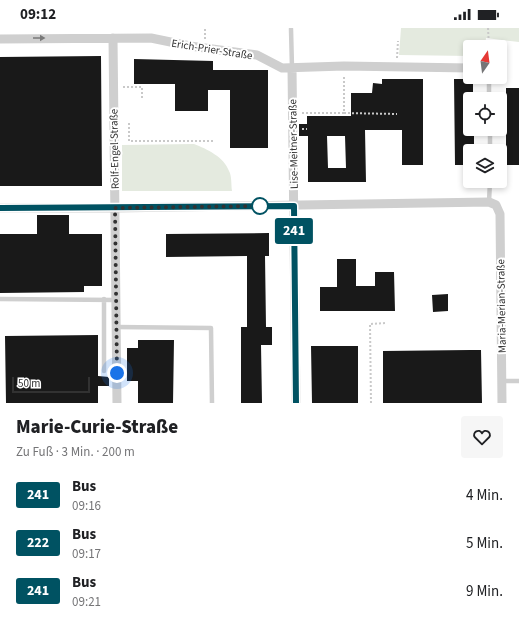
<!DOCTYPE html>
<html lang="de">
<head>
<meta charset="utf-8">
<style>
  :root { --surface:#fff; --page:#f6f6f6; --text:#202124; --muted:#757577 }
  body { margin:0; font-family:"Source Sans 3",sans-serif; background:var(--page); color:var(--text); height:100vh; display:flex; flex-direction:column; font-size:15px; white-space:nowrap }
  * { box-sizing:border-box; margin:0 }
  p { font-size:13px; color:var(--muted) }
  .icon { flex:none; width:22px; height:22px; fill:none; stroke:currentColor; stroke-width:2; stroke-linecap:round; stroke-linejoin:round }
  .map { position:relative; height:375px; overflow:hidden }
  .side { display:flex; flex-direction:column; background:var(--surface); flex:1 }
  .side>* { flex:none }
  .badge { padding:0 8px; border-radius:3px; font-size:14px; line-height:26px }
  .needle { width:26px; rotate:14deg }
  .buttons { position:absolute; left:463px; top:12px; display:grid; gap:8px }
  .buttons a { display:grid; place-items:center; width:44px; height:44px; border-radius:4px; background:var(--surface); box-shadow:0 2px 6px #0003; font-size:20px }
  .scale { position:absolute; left:12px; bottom:10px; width:78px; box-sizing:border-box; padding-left:4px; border:2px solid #323232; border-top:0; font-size:11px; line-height:14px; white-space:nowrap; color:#323232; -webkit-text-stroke:3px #fff; paint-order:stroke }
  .you { position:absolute; width:20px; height:20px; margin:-10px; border:3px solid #fff; border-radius:50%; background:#1a73e8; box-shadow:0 0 0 6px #1a73e833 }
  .map>.badge { position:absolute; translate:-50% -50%; box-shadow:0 0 0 2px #fff }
  .round { display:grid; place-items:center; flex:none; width:42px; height:42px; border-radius:4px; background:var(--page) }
  .headline { display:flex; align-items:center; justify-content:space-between; height:68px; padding:0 16px }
  h1 { font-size:19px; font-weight:800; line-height:30px }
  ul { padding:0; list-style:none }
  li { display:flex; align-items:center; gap:12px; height:48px; padding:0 16px }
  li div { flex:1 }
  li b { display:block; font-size:15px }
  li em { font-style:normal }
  li .badge { min-width:44px; font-weight:700; text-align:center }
  .status { display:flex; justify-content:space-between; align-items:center; height:28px; padding:0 20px; background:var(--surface); direction:ltr }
  .status svg { height:11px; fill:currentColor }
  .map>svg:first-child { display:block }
  .green { fill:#e4eadf }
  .building { fill:#191919; fill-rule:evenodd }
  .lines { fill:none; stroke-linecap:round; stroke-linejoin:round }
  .path { stroke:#c9c9c9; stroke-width:2; stroke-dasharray:2 2; stroke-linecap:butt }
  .service { stroke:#cfcfcf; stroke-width:4.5 }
  .minor { stroke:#cfcfcf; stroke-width:9 }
  .oneway { fill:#797979 }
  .line-casing { stroke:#fff; stroke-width:9 }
  .line { stroke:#005262; stroke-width:6 }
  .walk { stroke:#323232; stroke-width:4; stroke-dasharray:0 7.2 }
  .stop-dot { fill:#fff; stroke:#005262; stroke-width:2 }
  .labels { text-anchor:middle; stroke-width:4; stroke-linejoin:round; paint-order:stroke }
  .street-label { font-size:11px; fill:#323232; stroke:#fff }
</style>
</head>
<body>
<div class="status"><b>09:12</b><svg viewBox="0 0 49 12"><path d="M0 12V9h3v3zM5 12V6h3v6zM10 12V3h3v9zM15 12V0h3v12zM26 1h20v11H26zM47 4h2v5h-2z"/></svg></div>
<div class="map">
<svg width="519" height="375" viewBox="0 0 519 375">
  <rect width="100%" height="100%" fill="#fff"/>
  <path class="green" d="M401,0H519V14L486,10L485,19H470V28L399,27Z
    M194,116C207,121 224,129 229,143C232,148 231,157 232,163H122V117Z"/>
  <path class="building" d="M101,28L102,158H0V29Z
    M134,31L213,33V42H268V120H230V62H208V83H175V56H134Z
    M382,51H423V137H402V102H365L366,154H308V108H299V96H307V88H351V65H372L373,55L382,56ZM327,108H345L346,140H328Z
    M454,51H473V71H470V101H474V123H470V137H455Z
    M506,60H519V137H506Z
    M37,187H69V206H102V258H84V264L0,265V206H37Z
    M269,205V228H265L266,299H272V317H261L262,375H241V299H247V228L166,229V206Z
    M337,231H356V258H375V244H394L395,283H320V259H337Z
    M448,266V283L433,284L432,267Z
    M98,307V348L109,349V358H98V375H6L5,308Z
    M138,312H174L173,375H138V353H127V320H138Z
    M311,318H358V375H312Z
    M470,322H481L482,375H383V323Z"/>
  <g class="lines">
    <path class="path" d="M488,0L489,19
      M205,11V0
      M397,30L398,13
      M123,59H142V71
      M302,85H344V47
      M344,85L397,86
      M129,95V113H214
      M302,101H307
      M371,375L370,296L386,295"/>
    <path class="service" d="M291,1L292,40
      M489,49V71
      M490,101V123
      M489,174L490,153
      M0,271L116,272
      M116,299L211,300L212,375
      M104,343V271
      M501,353H519"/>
    <path class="minor" d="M113,10L117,375
      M0,11L151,10L190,18L257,27L282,40L344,38L470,40
      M292,40L296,375
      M0,180H115L489,174L496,177L500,186L502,375"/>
  </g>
  <defs><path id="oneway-solid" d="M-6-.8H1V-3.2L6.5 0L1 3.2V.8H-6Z"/></defs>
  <use class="oneway" href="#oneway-solid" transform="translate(39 10)"/>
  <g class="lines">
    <g class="line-casing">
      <path id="line" d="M0,180L294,178L296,375"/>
    </g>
    <use href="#line" class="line"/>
    <path class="walk" d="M117,345L115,180L260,178"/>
  </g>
  <circle class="stop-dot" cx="260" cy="178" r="8"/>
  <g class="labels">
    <g class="street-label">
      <text transform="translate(212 21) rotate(9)" y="4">Erich-Prier-Straße</text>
      <text transform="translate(293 116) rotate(-91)" y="4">Lise-Meitner-Straße</text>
      <text transform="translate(114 121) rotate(-91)" y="4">Rolf-Engel-Straße</text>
      <text transform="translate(501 278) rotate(-91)" y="4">Maria-Merian-Straße</text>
    </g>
  </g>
</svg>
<div class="buttons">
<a><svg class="needle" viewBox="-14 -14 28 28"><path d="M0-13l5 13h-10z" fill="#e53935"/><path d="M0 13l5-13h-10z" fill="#757577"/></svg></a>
<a><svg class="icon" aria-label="locate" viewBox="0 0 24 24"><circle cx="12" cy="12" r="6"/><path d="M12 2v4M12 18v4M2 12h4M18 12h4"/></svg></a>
<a><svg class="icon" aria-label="layers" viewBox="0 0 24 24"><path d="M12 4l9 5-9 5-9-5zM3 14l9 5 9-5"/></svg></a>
</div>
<div class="scale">50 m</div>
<div class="you" style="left:117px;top:345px"></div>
<b class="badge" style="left:294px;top:203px;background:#005262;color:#fff">241</b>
</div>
<section class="side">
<div class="headline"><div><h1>Marie-Curie-Straße</h1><p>Zu Fuß · 3 Min. · 200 m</p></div><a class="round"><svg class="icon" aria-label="heart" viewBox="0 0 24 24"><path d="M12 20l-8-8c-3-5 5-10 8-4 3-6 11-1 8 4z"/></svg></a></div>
<ul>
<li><span class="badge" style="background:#005262;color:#fff">241</span><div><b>Bus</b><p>09:16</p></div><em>4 Min.</em></li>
<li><span class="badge" style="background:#005262;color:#fff">222</span><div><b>Bus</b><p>09:17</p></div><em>5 Min.</em></li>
<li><span class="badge" style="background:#005262;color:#fff">241</span><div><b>Bus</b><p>09:21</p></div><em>9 Min.</em></li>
</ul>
</section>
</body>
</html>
